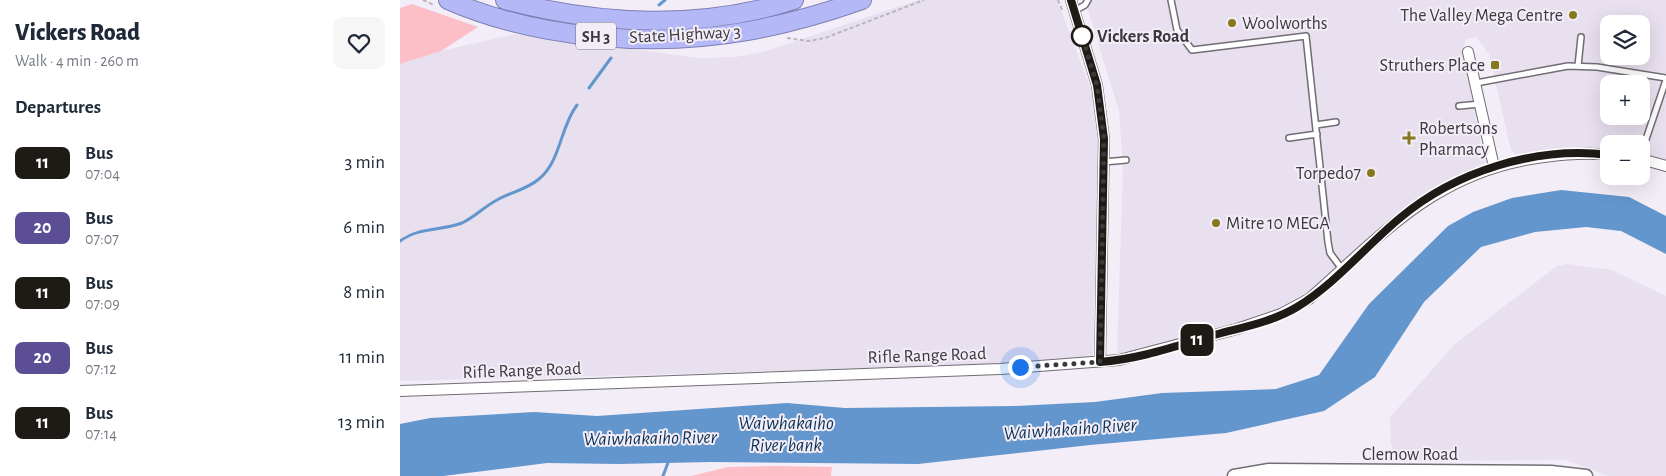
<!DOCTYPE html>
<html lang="en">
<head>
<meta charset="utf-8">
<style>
  :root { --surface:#fff; --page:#f6f6f7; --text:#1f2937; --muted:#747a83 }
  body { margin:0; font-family:"Alegreya Sans",sans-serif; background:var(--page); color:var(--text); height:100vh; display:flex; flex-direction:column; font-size:19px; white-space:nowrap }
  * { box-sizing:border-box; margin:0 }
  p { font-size:16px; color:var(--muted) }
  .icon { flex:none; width:28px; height:28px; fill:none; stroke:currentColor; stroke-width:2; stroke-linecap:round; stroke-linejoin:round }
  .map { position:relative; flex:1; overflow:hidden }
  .side { display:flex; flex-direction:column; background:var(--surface); width:400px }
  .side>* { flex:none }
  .badge { padding:0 10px; border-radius:8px; font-size:18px; line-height:32px }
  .buttons { position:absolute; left:1200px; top:15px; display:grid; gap:10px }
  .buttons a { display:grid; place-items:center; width:50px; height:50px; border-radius:10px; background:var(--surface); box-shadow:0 5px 20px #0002; font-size:25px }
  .you { position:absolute; width:25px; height:25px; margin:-12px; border:4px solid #fff; border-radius:50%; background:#1a73e8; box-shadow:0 0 0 8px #1a73e833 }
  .map>.badge { position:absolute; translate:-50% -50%; box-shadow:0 0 0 2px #fff }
  h2 { padding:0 15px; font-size:19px; line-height:45px }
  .round { display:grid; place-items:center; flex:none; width:52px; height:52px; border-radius:10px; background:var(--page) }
  .overview { display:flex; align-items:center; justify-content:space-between; height:85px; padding:0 15px }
  h1 { font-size:24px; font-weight:800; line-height:38px }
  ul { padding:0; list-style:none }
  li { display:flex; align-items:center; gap:15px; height:65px; padding:0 15px }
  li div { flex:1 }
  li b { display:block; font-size:19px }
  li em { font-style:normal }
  li .badge { min-width:55px; font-weight:700; text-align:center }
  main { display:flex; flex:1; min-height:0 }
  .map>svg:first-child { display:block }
  .built { fill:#e8dfef; fill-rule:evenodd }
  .green { fill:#fcbfc7 }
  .water { fill:#6396cc }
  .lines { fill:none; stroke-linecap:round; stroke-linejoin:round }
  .stream { stroke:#6396cc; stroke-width:3 }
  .service-casing { stroke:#716d75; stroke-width:8 }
  .minor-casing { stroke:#716d75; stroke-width:12 }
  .tertiary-casing { stroke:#716d75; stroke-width:15 }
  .trunk-casing { stroke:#7e80b4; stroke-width:20 }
  .path { stroke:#bab6be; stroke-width:2; stroke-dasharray:4 2.5; stroke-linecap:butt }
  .service { stroke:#fff; stroke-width:5 }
  .minor { stroke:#fff; stroke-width:10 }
  .tertiary { stroke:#fff; stroke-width:12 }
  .trunk { stroke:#b4b8f6; stroke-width:18 }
  .line-casing { stroke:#fff; stroke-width:11 }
  .line { stroke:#1e1a16; stroke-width:8 }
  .walk { stroke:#3b393d; stroke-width:5; stroke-dasharray:0 9 }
  .poi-dot { fill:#86781d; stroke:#f2edf7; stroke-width:2 }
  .stop-dot { fill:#fff; stroke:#1e1a16; stroke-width:2.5 }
  .labels { text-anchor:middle; stroke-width:4; stroke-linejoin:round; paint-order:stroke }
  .shield { fill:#f2edf7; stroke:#726f75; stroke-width:1 }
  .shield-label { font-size:16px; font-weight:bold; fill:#3b393d }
  .poi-label { font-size:18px; fill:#3b393d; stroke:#f2edf7; text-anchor:end }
  .street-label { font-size:18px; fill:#3b393d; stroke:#f2edf7 }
  .stop-label { font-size:18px; font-weight:bold; fill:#3b393d; stroke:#f2edf7; text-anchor:start }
  .water-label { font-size:19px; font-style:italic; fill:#0b3155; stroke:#f2edf7 }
</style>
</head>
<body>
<main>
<section class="side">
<div class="overview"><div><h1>Vickers Road</h1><p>Walk · 4 min · 260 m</p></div><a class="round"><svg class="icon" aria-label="heart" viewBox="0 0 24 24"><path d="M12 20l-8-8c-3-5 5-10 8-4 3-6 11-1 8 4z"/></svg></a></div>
<h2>Departures</h2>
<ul>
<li><span class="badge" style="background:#1e1a16;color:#fff">11</span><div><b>Bus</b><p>07:04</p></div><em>3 min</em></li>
<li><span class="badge" style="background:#5c4e94;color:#fff">20</span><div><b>Bus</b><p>07:07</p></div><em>6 min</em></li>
<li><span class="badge" style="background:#1e1a16;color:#fff">11</span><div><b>Bus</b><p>07:09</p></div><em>8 min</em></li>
<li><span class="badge" style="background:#5c4e94;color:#fff">20</span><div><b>Bus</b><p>07:12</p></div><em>11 min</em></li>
<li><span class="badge" style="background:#1e1a16;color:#fff">11</span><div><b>Bus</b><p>07:14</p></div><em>13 min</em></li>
</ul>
</section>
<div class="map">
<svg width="1266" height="476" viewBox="0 0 1266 476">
  <rect width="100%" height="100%" fill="#f2edf7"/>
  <path class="built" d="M518,0H657L694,97L699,138L693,354L688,363L0,381V64L41,51L115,34L300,58L336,57L366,51Z
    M685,0H1266V165L1241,160V144H1209V155L1193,152L1117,155L1111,150L1089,54L1076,37L1066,39L1063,51L1085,163L1013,203L935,276L885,311L772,348L717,354L723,167L719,111ZM1209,24H1241V56H1209ZM1209,84H1241V116H1209Z
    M1167,264L1212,270L1266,296V476H1208L1166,460L997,461L991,444L990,417L1056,343L1157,266Z"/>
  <path class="green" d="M12,4L78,27L41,51L0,64V8Z
    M376,466L432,467L431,476H291L328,467Z"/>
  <path class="water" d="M1161,190L1229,197L1266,216V254L1221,231L1186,227L1135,232L1081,247L1024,302L975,377L924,411L826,433L690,445L518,464L310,462L219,464L147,463L43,476H0V424L30,418L134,412L197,416L387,403L445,408L614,406L695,402L762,393L876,389L919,375L969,304L1048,226L1073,212L1112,198Z"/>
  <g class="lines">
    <path class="stream" d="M259,5L265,0
      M189,88L211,58
      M0,241C19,227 41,231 62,223C75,217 85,206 97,200C111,192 126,190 139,179C161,161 160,127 177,105
      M263,476L269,460"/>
    <g class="service-casing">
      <path id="service" d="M771,0L777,30L792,50L906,36L928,242L930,253L942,269
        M674,11L685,5L688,0
        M1178,66L1181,37
        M1076,83L1168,66L1197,67L1266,78
        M1059,106L1080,104
        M916,125L936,122
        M889,138L917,134
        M1241,154L1266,80
        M704,162L726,160"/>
    </g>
    <g class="minor-casing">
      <path id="minor" d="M671,0L697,85L704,139L700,362
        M1068,52L1094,167
        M1241,159L1266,166
        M0,391L600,369L719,360L837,329L881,314L909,299C985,232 1038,170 1144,157C1166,154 1187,152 1209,155"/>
    </g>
    <g class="tertiary-casing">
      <path id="tertiary" d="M834,476L869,470L1151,472L1186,476"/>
    </g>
    <g class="trunk-casing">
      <path id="trunk" d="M48,0C137,39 253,48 348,31C387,24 425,13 462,0
        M105,0C198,25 301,30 394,0"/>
    </g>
    <path class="path" d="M23,0L34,5
      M658,0L663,12
      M387,38L409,41L425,38L524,0"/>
    <use href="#service" class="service"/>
    <use href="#minor" class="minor"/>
    <use href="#tertiary" class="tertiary"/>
    <use href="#trunk" class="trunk"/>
  </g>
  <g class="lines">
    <g class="line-casing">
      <path id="line" d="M671,0L697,85L704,139L700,362C741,359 779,345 818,334C844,327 874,321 897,307C935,284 966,246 1000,218C1056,171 1136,146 1209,155"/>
    </g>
    <use href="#line" class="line"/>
    <path class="walk" d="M620,367L700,362L704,139L697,85L682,36"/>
  </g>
  <g class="poi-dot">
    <circle cx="1173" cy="15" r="5"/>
    <circle cx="832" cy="23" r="5"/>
    <rect x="1090" y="60" width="10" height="10" rx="2.5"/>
    <path d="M1006.5 130.5h5v5h5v5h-5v5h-5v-5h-5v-5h5z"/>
    <circle cx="971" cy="173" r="5"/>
    <circle cx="816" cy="223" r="5"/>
  </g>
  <circle class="stop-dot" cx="682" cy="36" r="10"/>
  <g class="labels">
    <rect class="shield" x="176" y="22.5" width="40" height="27" rx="4"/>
    <g class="shield-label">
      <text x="196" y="42">SH 3</text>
    </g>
    <g class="poi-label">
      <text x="1163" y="21">The Valley Mega Centre</text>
      <text x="842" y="29" text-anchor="start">Woolworths</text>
      <text x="1085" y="71">Struthers Place</text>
      <text x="1019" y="134" text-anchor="start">Robertsons<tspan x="1019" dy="21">Pharmacy</tspan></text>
      <text x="961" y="179">Torpedo7</text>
      <text x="826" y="229" text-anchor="start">Mitre 10 MEGA</text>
    </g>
    <g class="street-label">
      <text transform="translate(285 34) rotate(-3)" y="6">State Highway 3</text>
      <text transform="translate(527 355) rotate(-2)" y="6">Rifle Range Road</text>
      <text transform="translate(122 370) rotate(-2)" y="6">Rifle Range Road</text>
      <text x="1010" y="460">Clemow Road</text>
    </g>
    <g class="stop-label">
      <text x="697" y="42">Vickers Road</text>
    </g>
    <g class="water-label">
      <text x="386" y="429">Waiwhakaiho<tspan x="386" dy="22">River bank</tspan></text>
      <text transform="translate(670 428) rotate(-4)" y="7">Waiwhakaiho River</text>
      <text transform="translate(250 437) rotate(-1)" y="7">Waiwhakaiho River</text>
    </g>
  </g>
</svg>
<div class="buttons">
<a><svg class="icon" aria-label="layers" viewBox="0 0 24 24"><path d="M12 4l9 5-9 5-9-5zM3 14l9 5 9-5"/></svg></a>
<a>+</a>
<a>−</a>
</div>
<div class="you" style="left:620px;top:367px"></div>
<b class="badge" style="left:797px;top:340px;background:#1e1a16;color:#fff">11</b>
</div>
</main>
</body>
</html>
